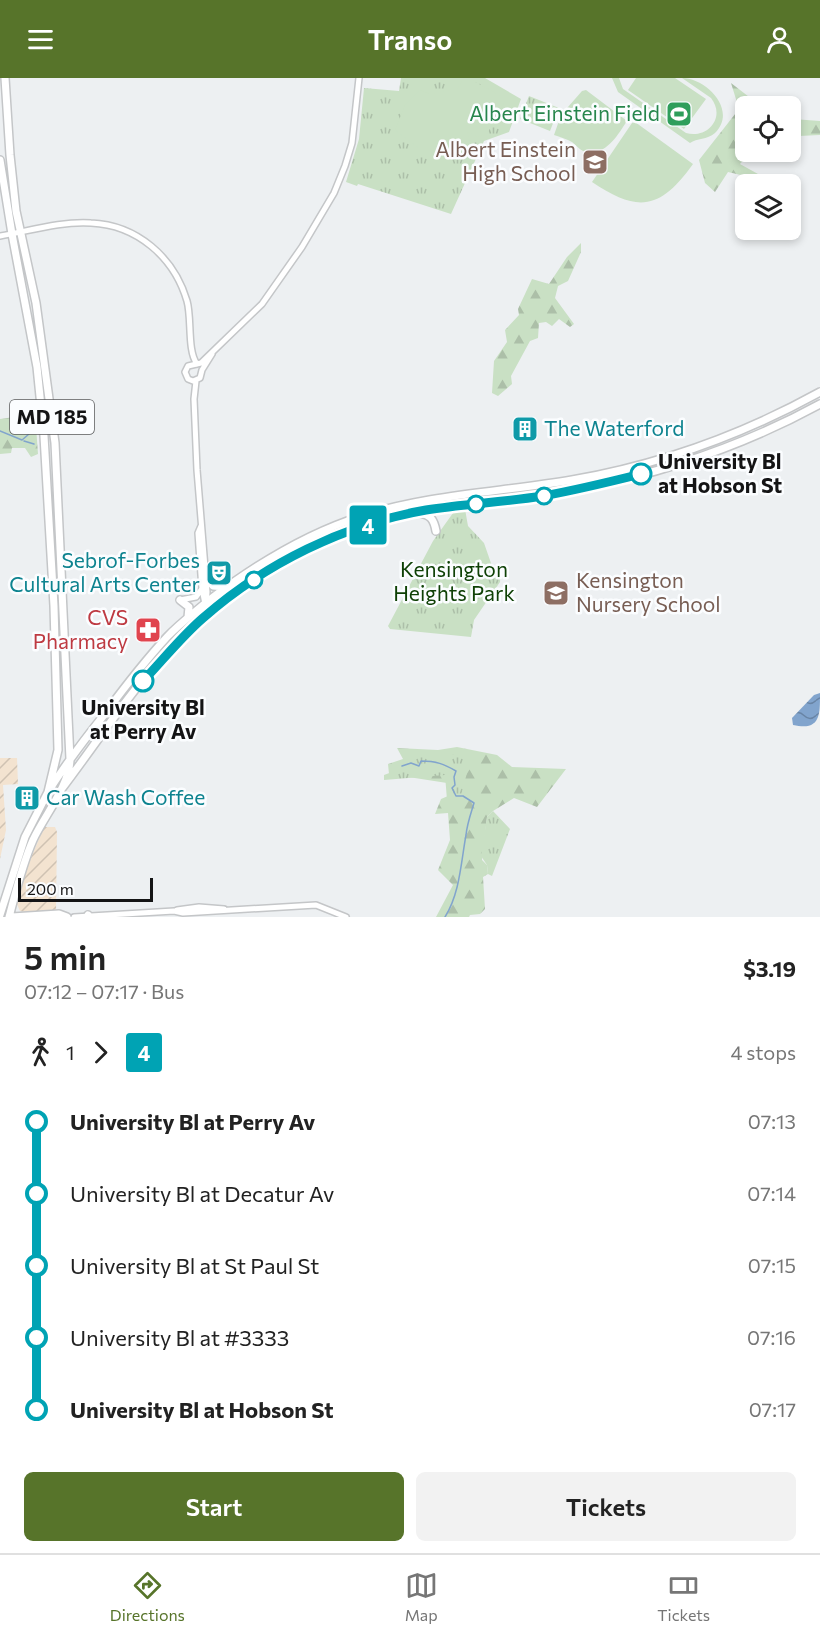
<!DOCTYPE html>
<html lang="en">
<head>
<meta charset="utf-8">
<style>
  :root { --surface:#fff; --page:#f2f2f2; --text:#222; --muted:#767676; --line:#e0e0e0; --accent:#57742a }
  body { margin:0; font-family:Commissioner,sans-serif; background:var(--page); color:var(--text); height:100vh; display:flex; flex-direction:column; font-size:22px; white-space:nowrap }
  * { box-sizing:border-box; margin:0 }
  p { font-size:20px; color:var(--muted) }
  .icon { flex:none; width:33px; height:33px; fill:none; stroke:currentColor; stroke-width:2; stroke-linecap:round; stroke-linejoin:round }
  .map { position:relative; height:839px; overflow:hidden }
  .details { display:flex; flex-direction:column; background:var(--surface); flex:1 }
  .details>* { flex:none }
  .badge { padding:0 12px; border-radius:4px; font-size:21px; line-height:39px }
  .fabs { position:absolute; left:735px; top:18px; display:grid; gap:12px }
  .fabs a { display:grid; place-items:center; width:66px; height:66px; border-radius:9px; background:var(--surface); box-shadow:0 3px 9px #0003; font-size:30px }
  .scale { position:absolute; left:18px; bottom:15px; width:135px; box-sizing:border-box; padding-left:6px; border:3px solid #141415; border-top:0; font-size:16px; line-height:21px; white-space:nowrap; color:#141415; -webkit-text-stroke:4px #fbfdff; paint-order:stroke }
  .map>.badge { position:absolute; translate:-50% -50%; box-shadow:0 0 0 3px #fff }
  .legs { display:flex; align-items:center; gap:9px; height:66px; padding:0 24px; font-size:20px }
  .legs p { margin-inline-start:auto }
  .summary { display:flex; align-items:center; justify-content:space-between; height:102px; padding:0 24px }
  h1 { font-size:33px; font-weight:600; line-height:45px }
  .primary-button { display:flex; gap:12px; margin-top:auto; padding:12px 24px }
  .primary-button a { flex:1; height:69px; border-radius:9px; background:var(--accent); color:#fff; font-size:24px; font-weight:600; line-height:69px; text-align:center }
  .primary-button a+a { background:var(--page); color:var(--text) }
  ul { padding:0 24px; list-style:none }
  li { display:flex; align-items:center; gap:21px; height:72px; font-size:22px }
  li i { display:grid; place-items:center; width:9px; height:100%; margin:0 8px; background:currentColor }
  li i::after { content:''; width:15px; height:15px; margin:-8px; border:4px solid; border-radius:50%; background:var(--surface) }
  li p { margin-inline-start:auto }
  li:first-child i { background:linear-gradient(#0000 50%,currentColor 0) }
  li:last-child i { background:linear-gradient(currentColor 50%,#0000 0) }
  header { display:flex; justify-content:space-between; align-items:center; height:78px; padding:0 24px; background:var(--accent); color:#fff; font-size:27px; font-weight:600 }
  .menu { display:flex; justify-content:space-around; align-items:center; height:84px; border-top:2px solid var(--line); background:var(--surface); font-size:16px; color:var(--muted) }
  .menu a { display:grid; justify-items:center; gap:3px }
  .menu .current { color:var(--accent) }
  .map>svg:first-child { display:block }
  .industrial { fill:url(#industrial-furrows) }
  .forest { fill:url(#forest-firs) }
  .park { fill:url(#park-tufts) }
  .pitch { fill:#c9e0c4 }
  .water { fill:url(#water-waves) }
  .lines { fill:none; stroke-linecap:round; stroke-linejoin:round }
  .stream { stroke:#81a4cd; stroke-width:1.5 }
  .minor-casing { stroke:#c4c6c8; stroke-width:8 }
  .major-casing { stroke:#c4c6c8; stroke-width:10 }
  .minor { stroke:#fff; stroke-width:5 }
  .major { stroke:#fff; stroke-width:7 }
  .line-1-casing { stroke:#fff; stroke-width:14 }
  .line-1 { stroke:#00a3b4; stroke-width:9 }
  .stop-1-dot { fill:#fff; stroke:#00a3b4; stroke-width:3 }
  .labels { text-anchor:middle; stroke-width:5; stroke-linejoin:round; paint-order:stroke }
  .shield { fill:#fbfdff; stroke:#595a5b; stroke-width:1.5 }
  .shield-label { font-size:20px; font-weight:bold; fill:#141415 }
  .leisure-label { font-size:21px; fill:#27864d; stroke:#fbfdff; text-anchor:end }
  .education-label { font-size:21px; fill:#785e54; stroke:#fbfdff; text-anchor:end }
  .culture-label { font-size:21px; fill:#0d838f; stroke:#fbfdff; text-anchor:start }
  .stop-label { font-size:21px; font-weight:bold; fill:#141415; stroke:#fbfdff; text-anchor:start }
  .park-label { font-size:21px; fill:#0f4106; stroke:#fbfdff }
  .health-label { font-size:21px; fill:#be3a42; stroke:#fbfdff; text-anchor:end }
</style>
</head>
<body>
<header><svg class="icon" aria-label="menu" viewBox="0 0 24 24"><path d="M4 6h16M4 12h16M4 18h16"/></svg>Transo<svg class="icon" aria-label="person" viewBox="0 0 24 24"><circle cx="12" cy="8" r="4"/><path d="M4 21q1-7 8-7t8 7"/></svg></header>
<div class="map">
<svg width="820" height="839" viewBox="0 0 820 839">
  <defs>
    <pattern id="industrial-furrows" width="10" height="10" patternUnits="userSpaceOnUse" patternTransform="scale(1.5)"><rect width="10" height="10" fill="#f3e3d0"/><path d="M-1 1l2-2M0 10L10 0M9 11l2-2" fill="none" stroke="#cfc2b2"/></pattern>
    <pattern id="forest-firs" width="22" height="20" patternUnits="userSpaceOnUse" patternTransform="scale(1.5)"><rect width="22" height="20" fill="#c9e0c4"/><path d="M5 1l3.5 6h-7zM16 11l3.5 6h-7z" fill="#acbfa8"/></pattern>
    <pattern id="park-tufts" width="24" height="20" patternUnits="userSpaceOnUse" patternTransform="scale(1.5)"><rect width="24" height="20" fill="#c9e0c4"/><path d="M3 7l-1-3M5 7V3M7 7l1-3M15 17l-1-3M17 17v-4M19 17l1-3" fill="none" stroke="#acbfa8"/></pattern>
    <pattern id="water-waves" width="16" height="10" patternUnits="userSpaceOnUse" patternTransform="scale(1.5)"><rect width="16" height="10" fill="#81a4cd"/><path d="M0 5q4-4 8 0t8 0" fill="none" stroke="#6884a5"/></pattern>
  </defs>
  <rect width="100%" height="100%" fill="#edf0f2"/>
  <path class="industrial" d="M0,680H17L18,706L3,707L6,752L0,781Z
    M44,749H55L57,754L56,834H24L20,833L16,824L27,789Z"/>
  <path class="forest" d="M731,5L753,22L756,18L776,28H746V74H751L740,86L758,96V103L746,106L745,98L728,94L715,114L705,105L699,82L739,31Z
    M791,39L793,41L820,43V57L799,58L791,55Z
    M581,165V174L568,203L558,208L555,220L574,246L570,249L559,241L552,248L546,244L539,245L538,260L530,263L511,298L512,306L498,318L492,315L494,283L507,264L505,252L519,237L518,231L532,201L549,206L567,179Z
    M22,338L36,348L38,376L31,379L25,370H12L11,375L0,376V341Z
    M457,669L497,677L512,689L566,691L537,729L514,720L493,733L487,739L482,782L487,787L488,796L483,799L485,831L480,836L470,837L469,839H436L453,807L438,792L450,762L448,735L435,736L441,721L448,718L447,705L389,696L388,686L403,681L397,670L438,672Z"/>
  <path class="park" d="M401,0H485L521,21L509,54L484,63L451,136L358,106L357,108L346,104L359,61L364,10L399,13Z
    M529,18L559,30L550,53L520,41Z
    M465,431L468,448L484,465L492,488L501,491L500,504L474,542L471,559L390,551L388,548L433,463L453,435Z
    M404,671L471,679L460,722H447L445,697L384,702V697L408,688Z
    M493,733L510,751L492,798L488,796L487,787L481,778L487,739Z"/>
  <path class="pitch" d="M464,0H468L503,19L505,23L487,56L478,59L467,54L471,71L435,78L432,70H419L395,52L405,27L420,12L430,16L458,10Z
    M612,0H619L623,11L686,55C708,61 726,39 711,20L682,0C706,0 738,32 715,55C707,62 697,60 690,65L618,14Z
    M636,0H675L706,21L684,51L628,12Z
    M586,12L627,43C617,58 605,80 583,73C579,71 576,67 572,64C567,61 560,59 554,57L561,37L582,13Z
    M635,44L693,86C660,132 638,135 592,104L632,45Z"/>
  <path class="water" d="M820,615C820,638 820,653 793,647L792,640L814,617Z"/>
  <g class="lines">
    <path class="stream" d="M0,353L22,362L29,356
      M24,363L34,366
      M402,688L411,685L419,688L421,683C436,683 444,686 456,693L454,699L455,707L452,710L456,718H463L474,725C471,735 467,746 466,757C461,784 460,815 445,839"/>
    <g class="minor-casing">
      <path id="minor" d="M0,158C29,153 61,143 91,145C137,147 174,179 187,223C192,240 187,273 197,286
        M212,276L202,292L200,300L193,303L188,301L185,294L188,288L201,285L262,226L302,169L334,115L345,88L352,65L359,0
        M196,303L194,321L197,392L207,514L205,538
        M201,448L198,455L202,511L205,526
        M180,522L196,519L201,512
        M177,832L199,829L224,831
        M74,839L174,833L183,835L316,827L346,839"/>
    </g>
    <g class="major-casing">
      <path id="major" d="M5,0L10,77L16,133L36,225L55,365L70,681C70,707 44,738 33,762C22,787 16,813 9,839
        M0,82L12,156L37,289L44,358L54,528L58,672L48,714L25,759L0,837
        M420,435C431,437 434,442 436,453
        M206,500L213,508L225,509
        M180,522L189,529L188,539
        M60,713C105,654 146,587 204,539C267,486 345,446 426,432C479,423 534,421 587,410C668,393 747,366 820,326
        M48,714C65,687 84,662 104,637C124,610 144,584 167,559C179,546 194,535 208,523C255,487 305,456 362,438C430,416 503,414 572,402C658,387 744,356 820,314
        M12,839L59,836L67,839
        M87,839L88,837"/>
    </g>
    <use href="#minor" class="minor"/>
    <use href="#major" class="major"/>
  </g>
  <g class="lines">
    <g class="line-1-casing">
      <path id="line-1" d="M143,603C163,582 181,559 203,540C264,486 345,446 426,432C465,426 504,424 543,418C576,412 609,404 641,396"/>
    </g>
    <use href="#line-1" class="line-1"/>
  </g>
  <defs>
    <g id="stadium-square" transform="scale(1.35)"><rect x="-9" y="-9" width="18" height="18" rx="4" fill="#2e9e5b" stroke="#fbfdff"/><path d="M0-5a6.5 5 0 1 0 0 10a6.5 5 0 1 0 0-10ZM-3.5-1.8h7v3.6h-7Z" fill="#fff"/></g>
    <g id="school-square" transform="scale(1.35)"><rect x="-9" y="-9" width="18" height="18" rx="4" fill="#8d6e63" stroke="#fbfdff"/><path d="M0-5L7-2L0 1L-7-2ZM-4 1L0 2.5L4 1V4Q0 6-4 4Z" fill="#fff"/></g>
    <g id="building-square" transform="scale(1.35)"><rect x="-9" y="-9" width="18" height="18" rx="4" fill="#0f9aa8" stroke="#fbfdff"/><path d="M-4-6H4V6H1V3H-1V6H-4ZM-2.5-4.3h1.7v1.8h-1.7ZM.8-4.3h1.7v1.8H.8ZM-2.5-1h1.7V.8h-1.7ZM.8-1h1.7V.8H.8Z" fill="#fff"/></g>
    <g id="theatre-square" transform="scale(1.35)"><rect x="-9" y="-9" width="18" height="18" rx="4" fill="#0f9aa8" stroke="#fbfdff"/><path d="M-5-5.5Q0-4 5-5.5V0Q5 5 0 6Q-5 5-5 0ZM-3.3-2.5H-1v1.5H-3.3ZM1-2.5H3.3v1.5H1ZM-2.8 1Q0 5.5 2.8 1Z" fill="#fff"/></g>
    <g id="pharmacy-square" transform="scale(1.35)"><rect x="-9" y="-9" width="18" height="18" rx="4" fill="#e0444e" stroke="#fbfdff"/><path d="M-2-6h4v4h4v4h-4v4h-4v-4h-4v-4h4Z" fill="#fff"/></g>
  </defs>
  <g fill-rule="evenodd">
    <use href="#stadium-square" x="679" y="36"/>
    <use href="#school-square" x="595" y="84"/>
    <use href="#building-square" x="525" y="351"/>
    <use href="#theatre-square" x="219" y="495"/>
    <use href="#school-square" x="556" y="515"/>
    <use href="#pharmacy-square" x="148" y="552"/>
    <use href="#building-square" x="27" y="720"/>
  </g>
  <g class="stop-1-dot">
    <circle cx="641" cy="396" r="10"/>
    <circle cx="544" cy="418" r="8"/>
    <circle cx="476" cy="426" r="8"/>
    <circle cx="254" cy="502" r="8"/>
    <circle cx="143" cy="603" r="10"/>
  </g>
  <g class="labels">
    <rect class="shield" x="10" y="322" width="84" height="34" rx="4.5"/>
    <g class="shield-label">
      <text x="52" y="346">MD 185</text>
    </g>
    <g class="leisure-label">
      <text x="660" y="43">Albert Einstein Field</text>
    </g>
    <g class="education-label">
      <text x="576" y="79">Albert Einstein<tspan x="576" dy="24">High School</tspan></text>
      <text x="576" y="510" text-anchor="start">Kensington<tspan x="576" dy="24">Nursery School</tspan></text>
    </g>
    <g class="culture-label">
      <text x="544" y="358">The Waterford</text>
      <text x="200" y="490" text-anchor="end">Sebrof-Forbes<tspan x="200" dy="24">Cultural Arts Center</tspan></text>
      <text x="46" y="727">Car Wash Coffee</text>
    </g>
    <g class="stop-label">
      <text x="658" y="391">University Bl<tspan x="658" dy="24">at Hobson St</tspan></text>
      <text x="143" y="637" text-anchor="middle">University Bl<tspan x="143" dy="24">at Perry Av</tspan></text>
    </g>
    <g class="park-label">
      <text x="454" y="499">Kensington<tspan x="454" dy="24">Heights Park</tspan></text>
    </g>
    <g class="health-label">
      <text x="128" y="547">CVS<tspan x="128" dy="24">Pharmacy</tspan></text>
    </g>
  </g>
</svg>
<div class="fabs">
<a><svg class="icon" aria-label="locate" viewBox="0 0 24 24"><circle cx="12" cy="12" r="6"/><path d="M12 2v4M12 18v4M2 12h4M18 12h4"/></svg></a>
<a><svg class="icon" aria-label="layers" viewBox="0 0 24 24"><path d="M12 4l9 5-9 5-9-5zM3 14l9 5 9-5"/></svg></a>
</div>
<div class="scale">200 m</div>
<b class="badge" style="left:368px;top:447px;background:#00a3b4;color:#fff">4</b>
</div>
<section class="details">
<div class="summary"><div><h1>5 min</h1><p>07:12 – 07:17 · Bus</p></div><b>$3.19</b></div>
<div class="legs"><svg class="icon" aria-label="walk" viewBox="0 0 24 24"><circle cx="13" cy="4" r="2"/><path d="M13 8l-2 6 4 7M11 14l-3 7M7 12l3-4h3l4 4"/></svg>1<svg class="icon" aria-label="forward" viewBox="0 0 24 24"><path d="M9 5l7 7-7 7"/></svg><b class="badge" style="background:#00a3b4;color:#fff">4</b><p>4 stops</p></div>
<ul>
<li><i style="color:#00a3b4"></i><b>University Bl at Perry Av</b><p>07:13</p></li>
<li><i style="color:#00a3b4"></i><span>University Bl at Decatur Av</span><p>07:14</p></li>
<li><i style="color:#00a3b4"></i><span>University Bl at St Paul St</span><p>07:15</p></li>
<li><i style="color:#00a3b4"></i><span>University Bl at #3333</span><p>07:16</p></li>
<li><i style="color:#00a3b4"></i><b>University Bl at Hobson St</b><p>07:17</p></li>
</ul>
<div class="primary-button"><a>Start</a><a>Tickets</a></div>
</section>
<nav class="menu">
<a class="current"><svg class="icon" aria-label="directions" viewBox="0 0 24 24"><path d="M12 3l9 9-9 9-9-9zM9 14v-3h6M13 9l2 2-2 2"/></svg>Directions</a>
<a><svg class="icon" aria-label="map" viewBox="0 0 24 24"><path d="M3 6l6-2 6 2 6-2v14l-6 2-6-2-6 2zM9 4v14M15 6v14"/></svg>Map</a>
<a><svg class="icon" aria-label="tickets" viewBox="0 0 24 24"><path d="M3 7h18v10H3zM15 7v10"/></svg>Tickets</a>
</nav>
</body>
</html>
